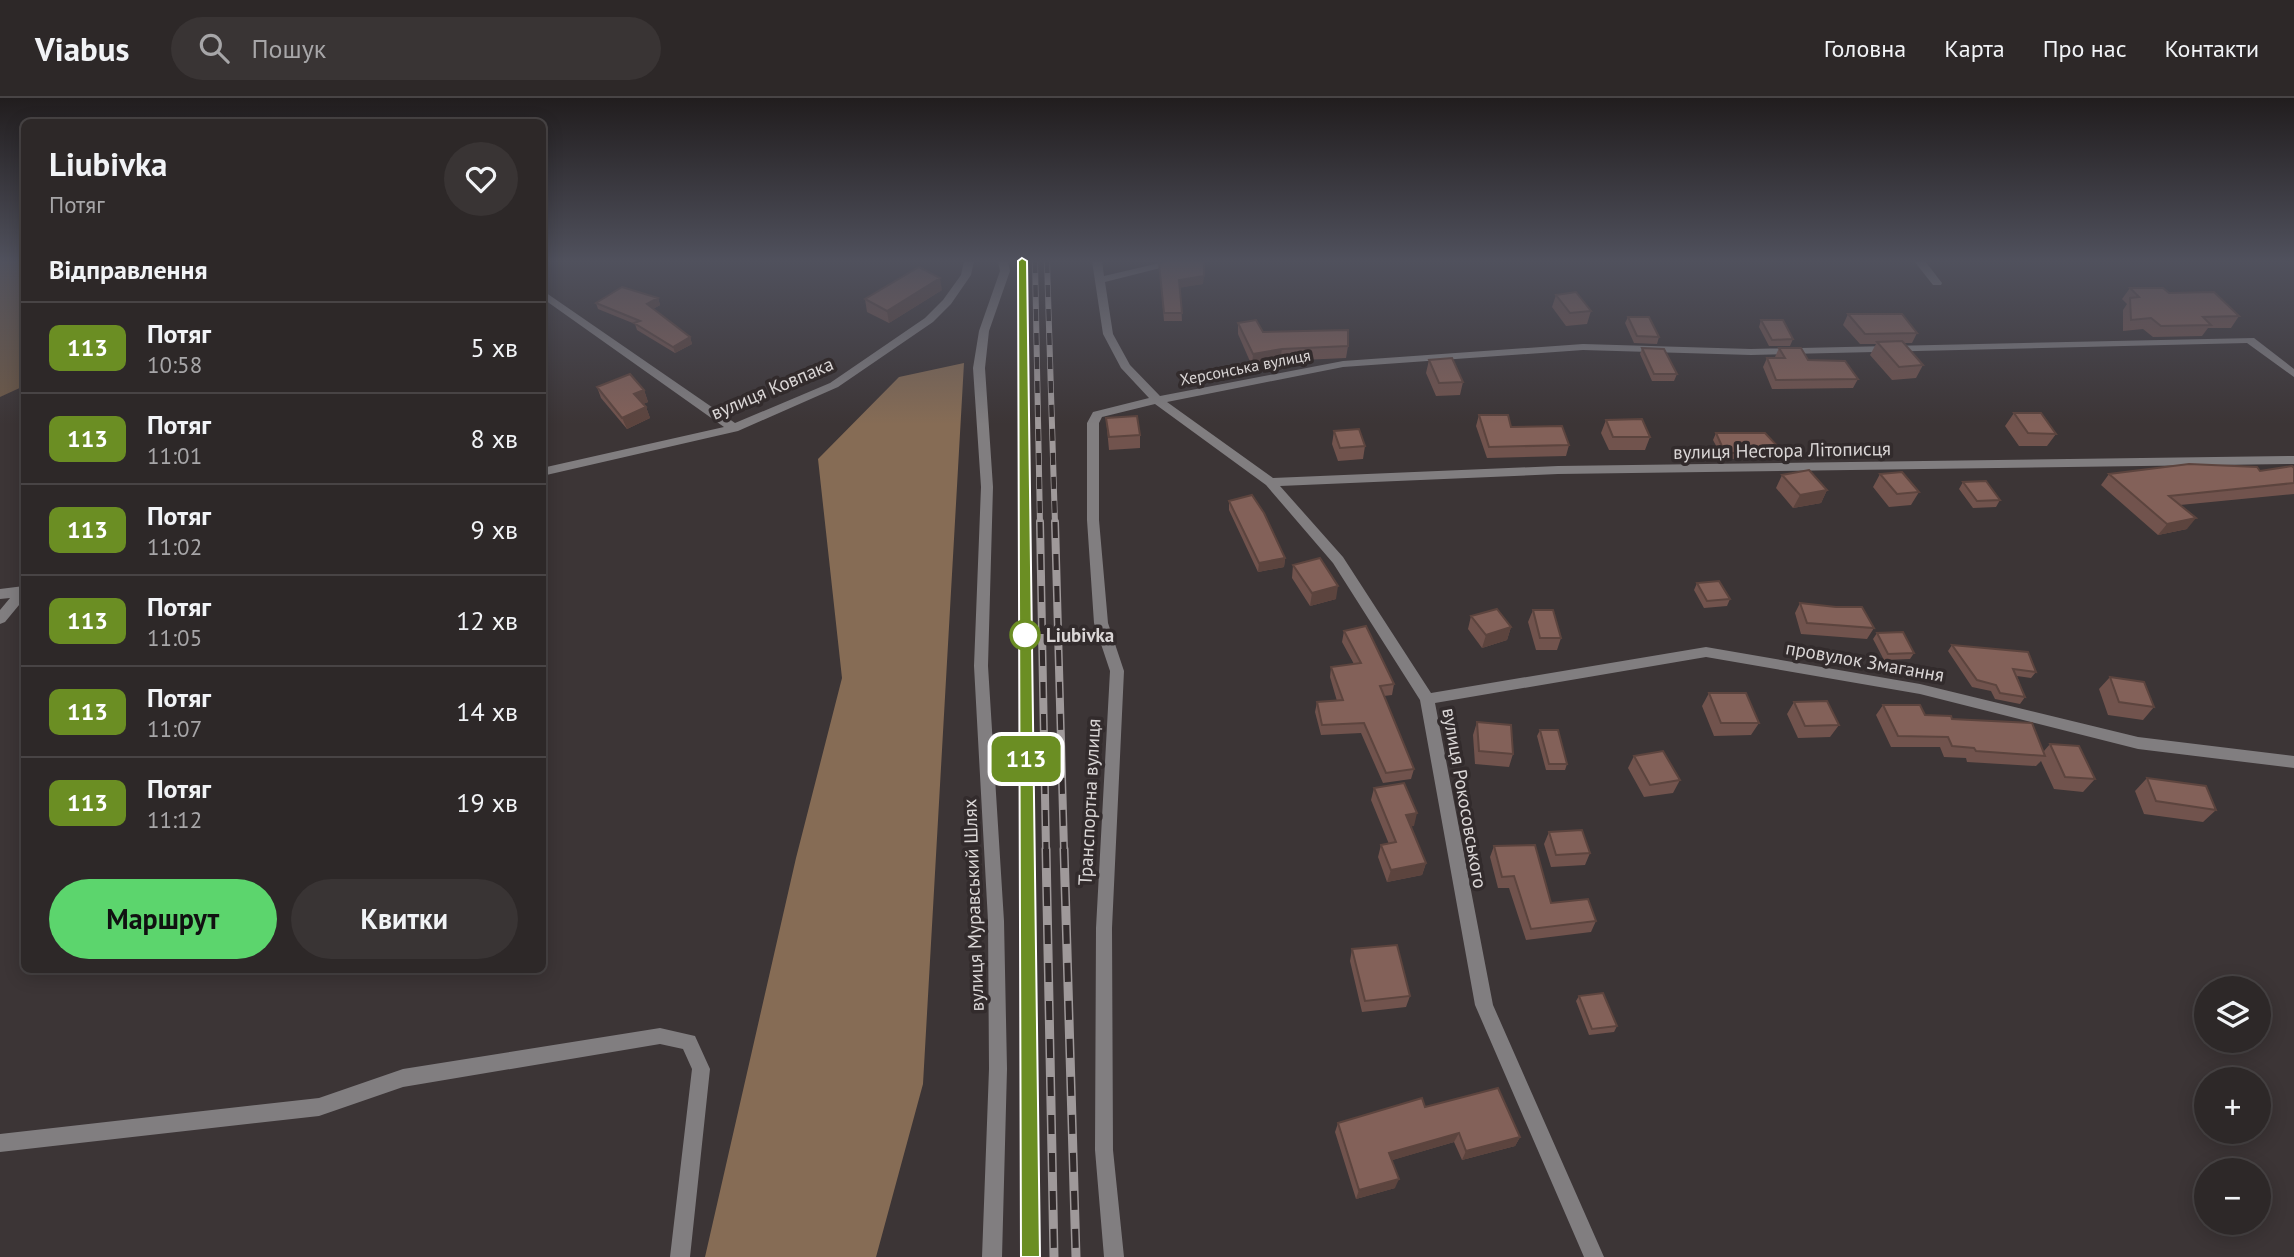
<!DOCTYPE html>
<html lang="uk">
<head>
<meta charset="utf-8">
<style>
  :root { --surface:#2d2828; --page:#393434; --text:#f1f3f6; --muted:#a7a6a8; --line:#484445; --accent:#5cd56d }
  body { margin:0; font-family:"PT Sans",sans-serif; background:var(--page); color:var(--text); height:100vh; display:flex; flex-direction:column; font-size:26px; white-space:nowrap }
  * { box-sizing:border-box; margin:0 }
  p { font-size:23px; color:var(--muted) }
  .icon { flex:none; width:38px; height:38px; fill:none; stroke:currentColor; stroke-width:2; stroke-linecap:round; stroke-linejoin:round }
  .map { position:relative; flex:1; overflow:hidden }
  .panel { position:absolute; left:21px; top:21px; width:525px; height:854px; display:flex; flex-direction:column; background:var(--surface); border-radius:10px; box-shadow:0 4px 18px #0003,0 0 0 2px var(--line) }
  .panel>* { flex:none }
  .badge { padding:0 14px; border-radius:10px; font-size:24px; line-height:46px }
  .controls { position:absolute; left:2194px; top:878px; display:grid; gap:14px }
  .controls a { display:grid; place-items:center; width:77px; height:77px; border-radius:50%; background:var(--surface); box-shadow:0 4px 18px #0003,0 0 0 2px var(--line); font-size:35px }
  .map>.badge { position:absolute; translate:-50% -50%; box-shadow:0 0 0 4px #fff }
  h2 { padding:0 28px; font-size:26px; line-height:63px }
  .round { display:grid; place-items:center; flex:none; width:74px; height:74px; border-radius:37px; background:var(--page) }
  .headline { display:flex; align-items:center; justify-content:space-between; height:119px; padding:0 28px }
  h1 { font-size:33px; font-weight:800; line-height:52px }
  .action { display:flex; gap:14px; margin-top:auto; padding:14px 28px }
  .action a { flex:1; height:80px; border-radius:42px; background:var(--accent); color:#111; font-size:28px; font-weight:800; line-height:80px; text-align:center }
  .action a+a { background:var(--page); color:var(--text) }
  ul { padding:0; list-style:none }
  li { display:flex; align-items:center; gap:21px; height:91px; padding:0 28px; border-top:2px solid var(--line) }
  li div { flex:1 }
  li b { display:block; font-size:26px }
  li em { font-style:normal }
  li .badge { min-width:77px; font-weight:700; text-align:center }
  header { display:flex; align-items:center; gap:42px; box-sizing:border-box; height:98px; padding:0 35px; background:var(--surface); border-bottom:2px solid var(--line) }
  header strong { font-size:33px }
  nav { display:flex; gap:38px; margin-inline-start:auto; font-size:24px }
  .search { width:490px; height:63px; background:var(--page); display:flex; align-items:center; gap:18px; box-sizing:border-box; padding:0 24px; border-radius:38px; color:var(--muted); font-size:26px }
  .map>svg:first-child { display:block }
  .green { fill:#6e5946 }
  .forest { fill:#866c55 }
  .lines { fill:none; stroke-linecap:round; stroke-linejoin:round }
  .street { fill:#817e80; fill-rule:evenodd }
  .rail-far2-casing { stroke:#9f999a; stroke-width:6 }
  .rail-far1-casing { stroke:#9f999a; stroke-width:8 }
  .rail-casing { stroke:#9f999a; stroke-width:9 }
  .rail-far2 { stroke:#322b2c; stroke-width:4.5; stroke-dasharray:12; stroke-linecap:butt }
  .rail-far1 { stroke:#322b2c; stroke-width:5; stroke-dasharray:16; stroke-linecap:butt }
  .rail { stroke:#322b2c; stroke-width:6; stroke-dasharray:19; stroke-linecap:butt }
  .wall { fill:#71534d }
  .shaded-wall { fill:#5c443e }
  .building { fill:#836159; stroke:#5c443e; stroke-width:2 }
  .line { fill:#6b8e23; stroke:#fff; stroke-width:2 }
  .stop-dot { fill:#fff; stroke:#6b8e23; stroke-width:3.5 }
  .labels { text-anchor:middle; stroke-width:7; stroke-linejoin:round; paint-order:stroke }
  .far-street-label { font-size:16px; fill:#dad6d6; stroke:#322b2c }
  .street-label { font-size:19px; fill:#dad6d6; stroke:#322b2c }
  .stop-label { font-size:19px; font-weight:bold; fill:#dad6d6; stroke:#322b2c; text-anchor:start }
</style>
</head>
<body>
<header>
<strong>Viabus</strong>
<div class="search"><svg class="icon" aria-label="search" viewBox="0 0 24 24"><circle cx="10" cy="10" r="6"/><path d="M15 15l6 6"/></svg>Пошук</div>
<nav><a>Головна</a><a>Карта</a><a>Про нас</a><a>Контакти</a></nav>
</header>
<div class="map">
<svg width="2294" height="1159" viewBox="0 0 2294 1159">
  <rect width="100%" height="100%" fill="#3c3536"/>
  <path class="green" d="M0,163H24V288L0,299Z"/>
  <path class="forest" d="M964,265L923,986L876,1159H705L796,760L842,580L818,361L899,279Z"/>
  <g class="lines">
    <path class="street" d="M964,163H974L971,177L951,206L933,224L838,289L738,333L542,378V370L724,329L542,200V192L735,325L830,285L925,220L943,202L961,177Z
      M998,163H1008L1010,173L989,233L985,270L993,389L988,568L1004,823L1007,971L1002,1159H982L989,971L988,823L974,568L981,389L973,270L979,233L1000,173Z
      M1092,163H1102L1104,178L1168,163H1188L1105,184L1113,236L1130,267L1160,298L1343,263L1583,246L1751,251L2254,240L2294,271V279L2247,245L1751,257L1583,252L1343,269L1167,304L1273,380L1558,368L2294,358V366L1558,376L1280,388L1343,459L1431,595L1706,549L1920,586L2138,639L2294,658V670L2138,651L1920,596L1706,559L1435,605L1493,907L1604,1159H1584L1475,907L1420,602L1333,465L1266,387L1155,306L1102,319L1099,325V422L1108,525L1124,573L1112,830L1113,1052L1124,1159H1104L1095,1052L1096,830L1110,573L1094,525L1087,422V325L1093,314L1149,300L1121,270L1103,236Z
      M1914,163H1925L1942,185L1941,187H1933Z
      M24,488V501L5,524L0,526V512L10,500L0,501V491Z
      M660,930L695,938L710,971L690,1159H670L692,971L683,951L660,946L403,989L319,1018L0,1054V1036L319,1000L403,971Z"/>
    <g class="rail-far2-casing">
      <path id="rail-far2" d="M1022,163L1024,426
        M1035,163L1040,426
        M1047,163L1055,426"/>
    </g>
    <g class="rail-far1-casing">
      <path id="rail-far1" d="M1024,424L1027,752
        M1040,424L1046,752
        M1055,424L1064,752"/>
    </g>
    <g class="rail-casing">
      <path id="rail" d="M1027,751L1031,1159
        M1046,751L1054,1159
        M1064,751L1076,1159"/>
    </g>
    <use href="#rail-far2" class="rail-far2"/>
    <use href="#rail-far1" class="rail-far1"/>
    <use href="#rail" class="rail"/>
  </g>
  <path class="wall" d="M1159,165L1203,186L1180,189L1182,223H1164Z
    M2130,190L2169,195L2239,218L2231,230H2208L2202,238L2153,239L2143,231L2123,233V212L2127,206L2122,201Z
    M942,192L889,225L867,214L865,201Z
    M1556,197L1591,213L1587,226L1566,228L1552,209Z
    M658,200L660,207L653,211L690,239L692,246L675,255L637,232L635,226L598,211L596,205Z
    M1848,216L1917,235L1912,245H1903L1923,267L1916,280L1892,282L1870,257L1876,246H1860L1843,227Z
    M1628,219L1659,239L1657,246L1634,245L1625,225Z
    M1761,222L1793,241L1790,248H1769L1759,229Z
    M1238,225L1263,234L1348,248L1346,260L1280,263L1252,268L1238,236Z
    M1642,250L1677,276L1674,283H1652L1640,256Z
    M1779,250L1808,262L1858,281L1853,290L1772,291L1763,269L1767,260H1776L1775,259Z
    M1429,262L1463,284L1460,297L1436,298L1426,275Z
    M597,289L644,292L648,304L643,306L646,309L650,320L627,331L601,300Z
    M2014,315L2056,336L2047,348H2019L2005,328Z
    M1479,317L1511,329L1569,347L1566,358L1487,360L1476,328Z
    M1106,320L1140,337V350L1109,352Z
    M1606,322L1650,339L1645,352H1609L1601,335Z
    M1334,333L1365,348L1363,361L1338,363L1332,346Z
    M1716,335L1783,354L1780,360L1723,361L1713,342Z
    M2294,370V396L2180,407L2187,431L2158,437L2101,387L2109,376L2260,373Z
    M1880,376L1919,394L1911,407L1889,409L1873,389Z
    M1782,377L1827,392L1821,405L1793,410L1776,390Z
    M1963,384L2000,402L1996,409L1973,410L1959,391Z
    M1229,403L1285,460L1284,469L1258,474L1229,412Z
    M1293,467L1336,501L1310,508L1292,480Z
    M1697,485L1730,501L1727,508L1704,510L1694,492Z
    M1800,505L1874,530L1867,541L1801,536L1795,515Z
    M1533,512L1561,540L1557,552H1536L1528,524Z
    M1471,518L1511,529L1507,542L1482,550L1468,531Z
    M1344,533L1394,586L1392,597L1384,598L1414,671L1411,681L1383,685L1361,635L1321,637L1315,614L1317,604L1337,603L1330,579L1331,569L1354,566L1342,544Z
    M1877,535L1914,555L1910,561L1884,562L1873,541Z
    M1952,547L2036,574L2031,580L2017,578L2025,599L2020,606L1995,601L1991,593L1972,589L1948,553Z
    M2110,579L2154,609L2143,622L2108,617L2099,591Z
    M1709,595L1759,625L1751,637L1714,638L1702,608Z
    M1794,604L1839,627L1830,639L1798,640L1787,616Z
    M1883,607L1925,617L1952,621L2044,653L2050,646L2095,681L2083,694L2054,691L2041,663L2036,668L1967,664L1966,660L1944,659L1940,649H1891L1876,617Z
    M1477,624L1513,656L1509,669L1475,666L1473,637Z
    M1540,632L1567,666L1565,672H1546L1537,638Z
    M1634,658L1680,682L1673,695L1644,699L1628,670Z
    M2147,680L2216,712L2203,724L2144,716L2135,693Z
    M1374,690L1414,728H1411L1426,765L1422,777L1387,784L1378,759L1381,747L1389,746L1371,702Z
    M1549,734L1590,755L1585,767L1551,769L1544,746Z
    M1494,748L1551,805L1596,823L1591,834L1526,842L1509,790H1498L1490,759Z
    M1352,851L1410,898L1406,909L1362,914L1350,863Z
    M1579,898L1617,928L1614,934L1589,937L1576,903Z
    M1425,1009L1520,1039L1515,1048L1462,1062L1454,1044L1392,1062L1395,1090L1356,1101L1335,1034L1338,1025Z"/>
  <path class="shaded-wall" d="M1204,178L1203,186L1179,190V182Z
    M940,180L942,192L889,225L887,213Z
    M658,200L660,207L649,213L647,206Z
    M690,239L692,246L675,255L673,249Z
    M1282,251L1280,263L1252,268L1253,256Z
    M644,292L648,304L638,308L634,296Z
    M646,309L650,320L627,331L622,320Z
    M1827,392L1821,405L1793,410L1800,397Z
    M2196,420L2187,431L2158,437L2167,426Z
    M1285,460L1284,469L1258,474L1259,465Z
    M1338,488L1336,501L1310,508L1312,495Z
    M1511,529L1507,542L1482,550L1486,537Z
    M1417,715L1414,728L1403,730L1406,717Z
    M1426,765L1422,777L1387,784L1391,772Z
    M1459,1035L1454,1044L1386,1064L1389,1055Z
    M1520,1039L1515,1048L1462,1062L1466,1053Z
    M1399,1081L1395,1090L1356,1101L1359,1092Z"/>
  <path class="building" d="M1166,163H1204V178L1179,182L1182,215H1164L1159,165Z
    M919,169L940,180L887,213L865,201Z
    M622,189L658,200L647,206L690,239L673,249L634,225L640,223L596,205Z
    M2130,190H2163L2169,195L2214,194L2239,218L2203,219L2211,227L2161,228L2151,220L2131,222L2130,200L2139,199Z
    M1576,194L1591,213L1570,215L1556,197Z
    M1848,216H1902L1917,235L1865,236Z
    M1628,219H1649L1659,239L1637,238Z
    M1256,222L1263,234L1348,232V248L1282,251L1253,256L1238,225Z
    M1761,222H1783L1793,241L1772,242Z
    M1902,243L1923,267L1899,269L1877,244Z
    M1642,250L1664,251L1677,276H1654Z
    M1779,250H1801L1808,262L1845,263L1858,281L1776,282L1767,260H1785Z
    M1452,260L1463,284L1439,285L1429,262Z
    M630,276L644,292L634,296L646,309L622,320L597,289Z
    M2014,315H2041L2056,336L2028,335Z
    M1479,317H1508L1511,329L1562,328L1569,347L1489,349Z
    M1137,318L1140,337L1109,339L1106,320Z
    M1642,321L1650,339H1613L1606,322Z
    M1359,331L1365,348L1340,350L1334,333Z
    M1716,335H1765L1783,354L1725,355Z
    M2189,366L2257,369L2260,373L2292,368L2294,370V385L2169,398L2196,420L2167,426L2109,376Z
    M1809,372L1827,392L1800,397L1782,377Z
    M1902,374L1919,394L1897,396L1880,376Z
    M1986,383L2000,402L1977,403L1963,384Z
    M1252,397L1264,415L1285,460L1259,465L1229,403Z
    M1320,460L1338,488L1312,495L1293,467Z
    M1719,483L1730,501L1707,503L1697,485Z
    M1800,505L1836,509H1862L1874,530L1807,525Z
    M1497,511L1511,529L1486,537L1471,518Z
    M1533,512H1553L1561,540H1540Z
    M1366,528L1394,586L1380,588L1414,671L1386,675L1364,625L1322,627L1317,604L1343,602L1331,569L1361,565L1344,533Z
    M1903,534L1914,555L1888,556L1877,535Z
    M1952,547L2028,554L2036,574L2013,571L2025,599L2000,595L1996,587L1977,582Z
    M2110,579L2144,584L2154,609L2119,604Z
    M1709,595H1746L1759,625H1721Z
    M1827,603L1839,627L1805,628L1794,604Z
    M1883,607H1920L1925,617L1951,618L1952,621L2032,625L2045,658L1976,653L1974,650L1952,648L1948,639L1898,638Z
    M1477,624L1511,627L1513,656L1479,653Z
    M1540,632H1558L1567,666H1549Z
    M2050,646L2079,648L2095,681L2065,679Z
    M1663,653L1680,682L1650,687L1634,658Z
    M2147,680L2206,688L2216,712L2156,703Z
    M1404,685L1417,715L1406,717L1426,765L1391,772L1381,747L1396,744L1374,690Z
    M1582,732L1590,755L1556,757L1549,734Z
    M1535,747L1551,805L1588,801L1596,823L1531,831L1514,778L1502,779L1494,748Z
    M1397,847L1410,898L1365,903L1352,851Z
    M1603,895L1617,928L1592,931L1579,898Z
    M1498,990L1520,1039L1466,1053L1459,1035L1389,1055L1399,1081L1359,1092L1338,1025L1422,1000L1425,1009Z"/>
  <linearGradient id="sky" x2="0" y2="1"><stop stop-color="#211d1e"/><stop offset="0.5" stop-color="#50515d"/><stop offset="1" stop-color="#50515d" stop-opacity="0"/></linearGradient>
  <rect width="2294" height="326" fill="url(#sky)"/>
  <path class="line" d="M1022,160L1027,163L1040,1159H1021L1018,163Z"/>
  <circle class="stop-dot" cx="1025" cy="537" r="14"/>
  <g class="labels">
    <g class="far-street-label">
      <text transform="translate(1245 269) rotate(-11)" y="6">Херсонська вулиця</text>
    </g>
    <g class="street-label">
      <text transform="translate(772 290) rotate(-23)" y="7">вулиця Ковпака</text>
      <text transform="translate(1782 352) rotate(-1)" y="7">вулиця Нестора Літописця</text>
      <text transform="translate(1865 563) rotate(10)" y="7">провулок Змагання</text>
      <text transform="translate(1465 700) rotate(80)" y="7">вулиця Рокосовського</text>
      <text transform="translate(1089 704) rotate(-87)" y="7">Транспортна вулиця</text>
      <text transform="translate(973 807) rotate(-92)" y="7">вулиця Муравський Шлях</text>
    </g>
    <g class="stop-label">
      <text x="1046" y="544">Liubivka</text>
    </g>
  </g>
</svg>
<div class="controls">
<a><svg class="icon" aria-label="layers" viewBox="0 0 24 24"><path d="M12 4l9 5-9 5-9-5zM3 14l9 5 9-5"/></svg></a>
<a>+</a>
<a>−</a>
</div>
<b class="badge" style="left:1026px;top:661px;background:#6b8e23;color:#fff">113</b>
<section class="panel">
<div class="headline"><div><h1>Liubivka</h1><p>Потяг</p></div><a class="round"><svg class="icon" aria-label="heart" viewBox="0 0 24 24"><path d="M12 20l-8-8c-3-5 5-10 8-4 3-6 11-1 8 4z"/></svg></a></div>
<h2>Відправлення</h2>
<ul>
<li><span class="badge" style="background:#6b8e23;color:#fff">113</span><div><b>Потяг</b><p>10:58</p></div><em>5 хв</em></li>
<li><span class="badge" style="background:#6b8e23;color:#fff">113</span><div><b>Потяг</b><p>11:01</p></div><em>8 хв</em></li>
<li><span class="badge" style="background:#6b8e23;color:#fff">113</span><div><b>Потяг</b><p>11:02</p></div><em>9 хв</em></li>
<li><span class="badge" style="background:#6b8e23;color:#fff">113</span><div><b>Потяг</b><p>11:05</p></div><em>12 хв</em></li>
<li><span class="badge" style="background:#6b8e23;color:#fff">113</span><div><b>Потяг</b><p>11:07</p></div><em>14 хв</em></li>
<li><span class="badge" style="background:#6b8e23;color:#fff">113</span><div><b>Потяг</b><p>11:12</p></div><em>19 хв</em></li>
</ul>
<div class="action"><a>Маршрут</a><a>Квитки</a></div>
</section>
</div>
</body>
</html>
